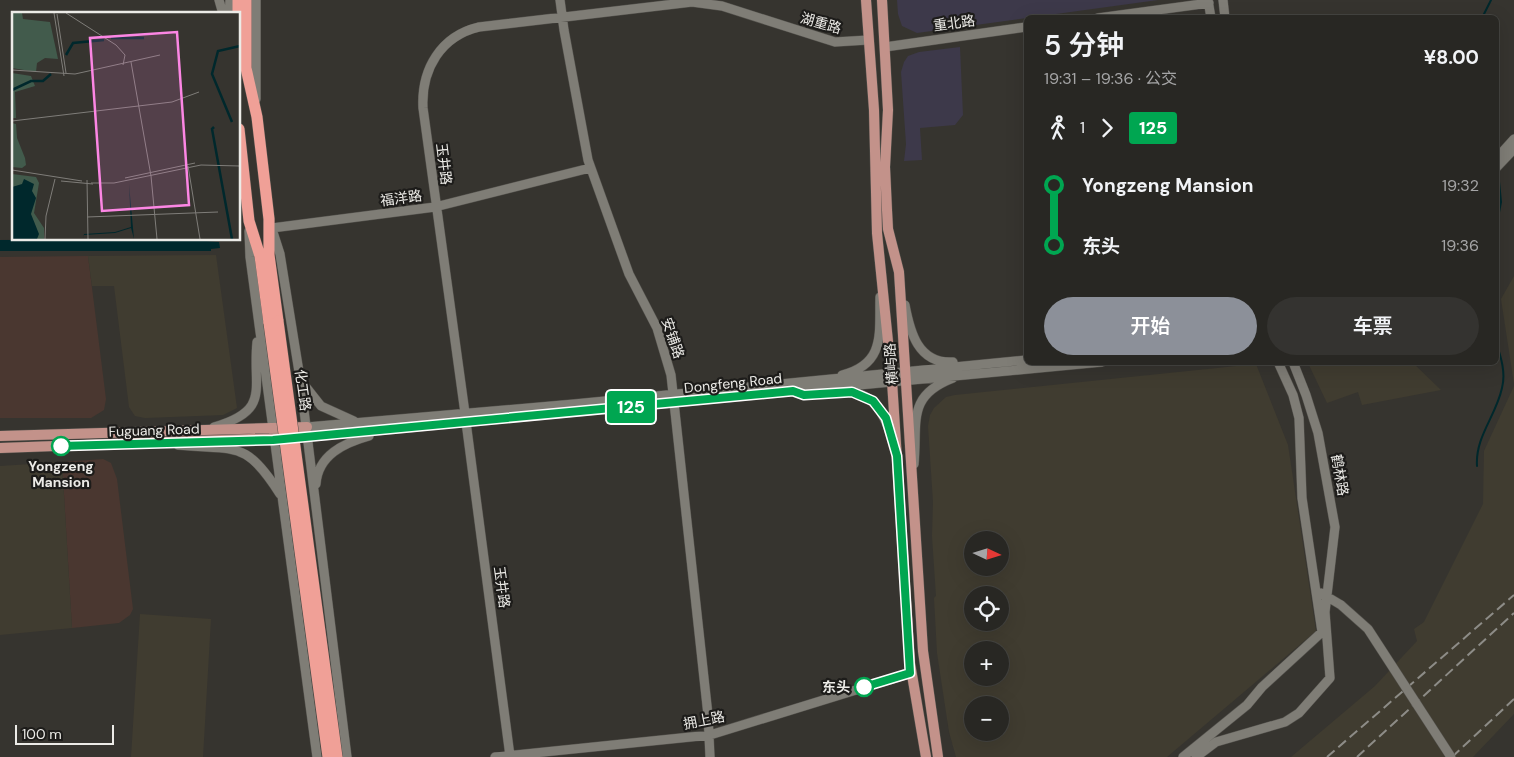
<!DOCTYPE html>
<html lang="zh">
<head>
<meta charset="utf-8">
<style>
  :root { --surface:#282723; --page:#343330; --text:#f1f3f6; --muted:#a5a5a6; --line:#444441; --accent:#8c9099 }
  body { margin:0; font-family:"DM Sans","Noto Sans SC",sans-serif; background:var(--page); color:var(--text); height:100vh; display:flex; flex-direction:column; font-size:19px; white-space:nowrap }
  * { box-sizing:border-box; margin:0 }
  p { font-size:16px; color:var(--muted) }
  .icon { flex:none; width:28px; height:28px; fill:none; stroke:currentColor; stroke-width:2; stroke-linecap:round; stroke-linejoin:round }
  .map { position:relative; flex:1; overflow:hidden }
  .drawer { position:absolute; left:1024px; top:15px; width:475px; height:350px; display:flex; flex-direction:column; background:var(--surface); border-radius:8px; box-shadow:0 5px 20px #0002,0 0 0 1px var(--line) }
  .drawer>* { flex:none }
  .badge { padding:0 10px; border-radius:4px; font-size:18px; line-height:32px }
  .needle { width:32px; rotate:94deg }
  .fabs { position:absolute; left:964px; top:531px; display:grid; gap:10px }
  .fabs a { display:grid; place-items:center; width:45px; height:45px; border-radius:50%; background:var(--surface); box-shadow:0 5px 20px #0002,0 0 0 1px var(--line); font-size:25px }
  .scale { position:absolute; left:15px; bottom:12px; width:99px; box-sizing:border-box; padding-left:5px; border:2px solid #ecebe7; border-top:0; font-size:14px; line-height:18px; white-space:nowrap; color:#ecebe7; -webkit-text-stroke:4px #1d1c1a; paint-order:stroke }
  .map>.badge { position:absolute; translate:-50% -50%; box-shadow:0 0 0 2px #fff }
  .legs { display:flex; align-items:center; gap:8px; height:55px; padding:0 20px; font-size:16px }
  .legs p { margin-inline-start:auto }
  .headline { display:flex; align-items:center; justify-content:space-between; height:85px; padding:0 20px }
  h1 { font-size:28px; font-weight:600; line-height:38px }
  .action { display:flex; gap:10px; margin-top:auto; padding:10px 20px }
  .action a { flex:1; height:58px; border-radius:30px; background:var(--accent); color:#fff; font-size:20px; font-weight:600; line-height:58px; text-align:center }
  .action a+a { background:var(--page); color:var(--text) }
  ul { padding:0 20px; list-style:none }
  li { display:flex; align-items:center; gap:18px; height:60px; font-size:19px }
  li i { display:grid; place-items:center; width:8px; height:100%; margin:0 6px; background:currentColor }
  li i::after { content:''; width:12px; height:12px; margin:-6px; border:4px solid; border-radius:50%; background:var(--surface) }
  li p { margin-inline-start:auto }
  li:first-child i { background:linear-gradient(#0000 50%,currentColor 0) }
  li:last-child i { background:linear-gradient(currentColor 50%,#0000 0) }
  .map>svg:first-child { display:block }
  .commercial { fill:#4a3730 }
  .built { fill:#403c30; fill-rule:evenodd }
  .education { fill:#3d394a }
  .water { fill:#00282c }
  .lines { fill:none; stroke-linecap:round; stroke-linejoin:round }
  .stream { stroke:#00282c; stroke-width:2 }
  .secondary-casing { stroke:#54524d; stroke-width:10 }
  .primary-casing { stroke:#54524d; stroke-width:11 }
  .highway-casing { stroke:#54524d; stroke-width:12 }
  .secondary { stroke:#7f7d76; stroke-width:9 }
  .primary { stroke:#c3928a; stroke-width:10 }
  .highway { stroke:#f0a097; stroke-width:11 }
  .rail { stroke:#8d8c87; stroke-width:2; stroke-dasharray:10 5; stroke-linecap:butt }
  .secondary-bridge-casing { stroke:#54524d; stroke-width:10; stroke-linecap:butt }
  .highway-bridge-casing { stroke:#54524d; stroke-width:12; stroke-linecap:butt }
  .secondary-bridge { stroke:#7f7d76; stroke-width:9 }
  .highway-bridge { stroke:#f0a097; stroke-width:11 }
  .line-1-casing { stroke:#fff; stroke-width:11 }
  .line-1 { stroke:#00a651; stroke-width:8 }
  .stop-1-dot { fill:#fff; stroke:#00a651; stroke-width:2.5 }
  .labels { text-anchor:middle; stroke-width:4.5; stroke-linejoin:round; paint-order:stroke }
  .street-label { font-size:14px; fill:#ecebe7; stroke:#1d1c1a }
  .stop-label { font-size:14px; font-weight:bold; fill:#ecebe7; stroke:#1d1c1a }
  .inset-river { fill:none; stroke:#00282c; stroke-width:2.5 }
  .inset-road { fill:none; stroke:#7f7d79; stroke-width:1 }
  .view { fill:#fc86e4; fill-opacity:0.15; stroke:#fc86e4; stroke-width:2.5 }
  .inset-edge { fill:none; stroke:#ecebe7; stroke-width:2.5 }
</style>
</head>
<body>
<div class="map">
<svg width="1514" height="757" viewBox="0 0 1514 757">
  <rect width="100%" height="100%" fill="#36342f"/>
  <path class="commercial" d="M88,256L106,399L104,410L91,418H0V257Z
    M103,459L111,463L117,479L133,609L130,615L119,623L72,628L62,462Z"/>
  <path class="built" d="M216,255L237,408L223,415L145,418L135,416L129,407L114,286H92L88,256Z
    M1514,276V384L1501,299Z
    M1308,363H1413L1441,390L1362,405L1358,392L1327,403Z
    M1256,364L1288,445L1316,631L1167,757H956L949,732L937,653L934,598L936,596L932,536L933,502L928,426L930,415L934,408L946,397L955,395ZM972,540H1000V568H972ZM972,595H1000V622H972ZM972,650H1000V678H972ZM972,705H1000V732H972Z
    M1514,386V714L1473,757H1291L1375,686L1417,641L1414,629L1424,622L1483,504L1484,451Z
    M62,462L72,628L0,635V466Z
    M140,614L211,619L203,757H131Z"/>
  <path class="education" d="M897,0H1158L917,33L902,26L898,14Z
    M960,47L963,115L955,125L920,128L922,160L904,161L906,144L901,72L904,62L908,56L919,52Z"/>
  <path class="water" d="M181,239L219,242L220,248L211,249V251H0V240Z"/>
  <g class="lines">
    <path class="stream" d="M1482,18L1491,0
      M1496,228L1501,202L1498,171
      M1477,466C1475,437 1496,416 1502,388C1506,373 1501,357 1496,342"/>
    <g class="secondary-casing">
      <path id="secondary" d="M219,0L223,14
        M256,0V99
        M560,0L564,30L588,160L629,274L657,328L671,375L708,715L710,757
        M1208,0L1211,18
        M1223,0L1225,18
        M229,14L230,0
        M1098,18L1209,3
        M885,47L1026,27
        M1496,159L1514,139
        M1496,168L1514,149
        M271,226L280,254L300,378L347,757
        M272,228L435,207L590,168
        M249,231L250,257L317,757
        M905,305C910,332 918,364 953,362
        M842,375C886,364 879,333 880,297
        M302,382L321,406L354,421
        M840,392C873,389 885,414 893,442
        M465,413L423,108C421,69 441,36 479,27L692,2L722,6L835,42L868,40
        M466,422L510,756
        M214,427C272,410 252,389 257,342
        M307,427L574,404L1026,360
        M308,437L1102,362
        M178,445C237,451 245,439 280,494
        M914,464C918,422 906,396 953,378
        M316,484C318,455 344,443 369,436
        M1321,593L1341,605
        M495,757L710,735L911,673
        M1183,757L1247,705L1262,687L1322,632L1302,498L1299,418L1293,395L1278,362
        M1196,757L1216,742L1285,722L1299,713L1330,678L1325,612L1335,527L1318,433L1306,395L1293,362"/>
    </g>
    <g class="primary-casing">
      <path id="primary" d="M866,0L874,110L877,233L892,381L910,663L926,757
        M882,0L888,110L885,167L887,210L888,229L899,272L923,651L938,757
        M0,436L307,427
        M0,448L308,437"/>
    </g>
    <g class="highway-casing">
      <path id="highway" d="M246,0V68L257,117L269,219V255L278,321
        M238,14V0
        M239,129L249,221L260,256L269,323"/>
    </g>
    <use href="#secondary" class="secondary"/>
    <use href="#primary" class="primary"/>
    <use href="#highway" class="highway"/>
    <path class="rail" d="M1327,757L1514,595
      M1357,757L1514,613
      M1452,757L1514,699"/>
    <g class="secondary-bridge-casing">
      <path id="secondary-bridge" d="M1341,605L1368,629L1451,757"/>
    </g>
    <g class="highway-bridge-casing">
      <path id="highway-bridge" d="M278,321L337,757
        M269,323L328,757"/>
    </g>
    <use href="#secondary-bridge" class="secondary-bridge"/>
    <use href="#highway-bridge" class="highway-bridge"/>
  </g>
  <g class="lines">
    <g class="line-1-casing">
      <path id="line-1" d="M61,446L273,440L793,391L804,395L852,392L873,401L886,418L897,456L910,673L864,687"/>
    </g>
    <use href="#line-1" class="line-1"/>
  </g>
  <g class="stop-1-dot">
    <circle cx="61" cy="446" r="9"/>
    <circle cx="864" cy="687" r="9"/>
  </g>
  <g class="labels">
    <g class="street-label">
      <text transform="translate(821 23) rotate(16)" y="5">湖重路</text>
      <text transform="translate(954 23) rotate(-8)" y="5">重北路</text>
      <text transform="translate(444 164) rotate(83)" y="5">玉井路</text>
      <text transform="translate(401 198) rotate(-8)" y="5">福洋路</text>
      <text transform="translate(673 338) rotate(71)" y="5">安铺路</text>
      <text transform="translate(891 364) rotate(-94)" y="5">横屿路</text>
      <text transform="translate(733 383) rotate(-6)" y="5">Dongfeng Road</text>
      <text transform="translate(303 390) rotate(82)" y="5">化工路</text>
      <text transform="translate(154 430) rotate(-2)" y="5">Fuguang Road</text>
      <text transform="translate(1340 475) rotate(80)" y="5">鹤林路</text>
      <text transform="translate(502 587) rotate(82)" y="5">玉井路</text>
      <text transform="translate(704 720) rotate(-11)" y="5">拥上路</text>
    </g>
    <g class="stop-label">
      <text x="61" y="471">Yongzeng<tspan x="61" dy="16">Mansion</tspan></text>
      <text x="850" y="692" text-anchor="end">东头</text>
    </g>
  </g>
  <g transform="translate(12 12)">
    <rect width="228" height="228" fill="#36342f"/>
    <path d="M0,1H10L11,7L38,10L46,47L33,46L25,51L24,60L0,56ZM0,61L19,64L23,74L3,80L4,106H0ZM0,111L4,112L5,126L13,146L14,153L10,156L0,155ZM0,162L24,165L27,171L22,201L32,216V227H0Z" fill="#425b4c"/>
    <path d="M12,167L22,172L20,179L24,186L19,202L27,222L25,227H0V175L10,172ZM117,172L122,227L119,216L103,221L72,223L71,227L72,222L103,220L119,215Z" fill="#00282c"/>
    <path class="inset-river" d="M99,26H132M54,43L61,31L92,28M0,78L19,69H31L39,62M220,110L200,62L206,39L228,34M202,115L200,117L220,227"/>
    <path class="inset-road" d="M42,1L52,64M54,1L104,33L113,43L111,53M45,2L54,61M119,50L139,164L145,227M0,58L63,62L148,43M0,109L160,90L187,80M176,154L188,227M0,158L70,169M113,166L183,151M75,168L76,227M49,169L81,172M79,171H102L189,153L228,154M75,205L206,200M33,227L34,204L43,167"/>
    <path class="view" d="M165,20L177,193L90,199L78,26Z"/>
    <rect width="228" height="228" class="inset-edge"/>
  </g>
</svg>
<div class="fabs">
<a><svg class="needle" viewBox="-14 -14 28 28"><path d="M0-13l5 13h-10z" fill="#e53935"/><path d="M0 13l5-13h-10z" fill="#a5a5a6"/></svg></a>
<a><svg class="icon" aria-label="locate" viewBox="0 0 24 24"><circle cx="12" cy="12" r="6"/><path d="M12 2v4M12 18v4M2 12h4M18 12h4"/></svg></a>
<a>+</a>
<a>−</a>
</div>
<div class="scale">100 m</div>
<b class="badge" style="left:631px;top:407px;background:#00a651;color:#fff">125</b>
<section class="drawer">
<div class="headline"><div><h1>5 分钟</h1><p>19:31 – 19:36 · 公交</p></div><b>¥8.00</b></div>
<div class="legs"><svg class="icon" aria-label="walk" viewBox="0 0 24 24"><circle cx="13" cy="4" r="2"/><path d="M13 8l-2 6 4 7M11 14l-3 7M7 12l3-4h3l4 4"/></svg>1<svg class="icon" aria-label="forward" viewBox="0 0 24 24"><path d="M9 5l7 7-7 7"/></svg><b class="badge" style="background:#00a651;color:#fff">125</b></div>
<ul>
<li><i style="color:#00a651"></i><b>Yongzeng Mansion</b><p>19:32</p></li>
<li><i style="color:#00a651"></i><b>东头</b><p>19:36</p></li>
</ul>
<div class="action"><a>开始</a><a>车票</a></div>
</section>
</div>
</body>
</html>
